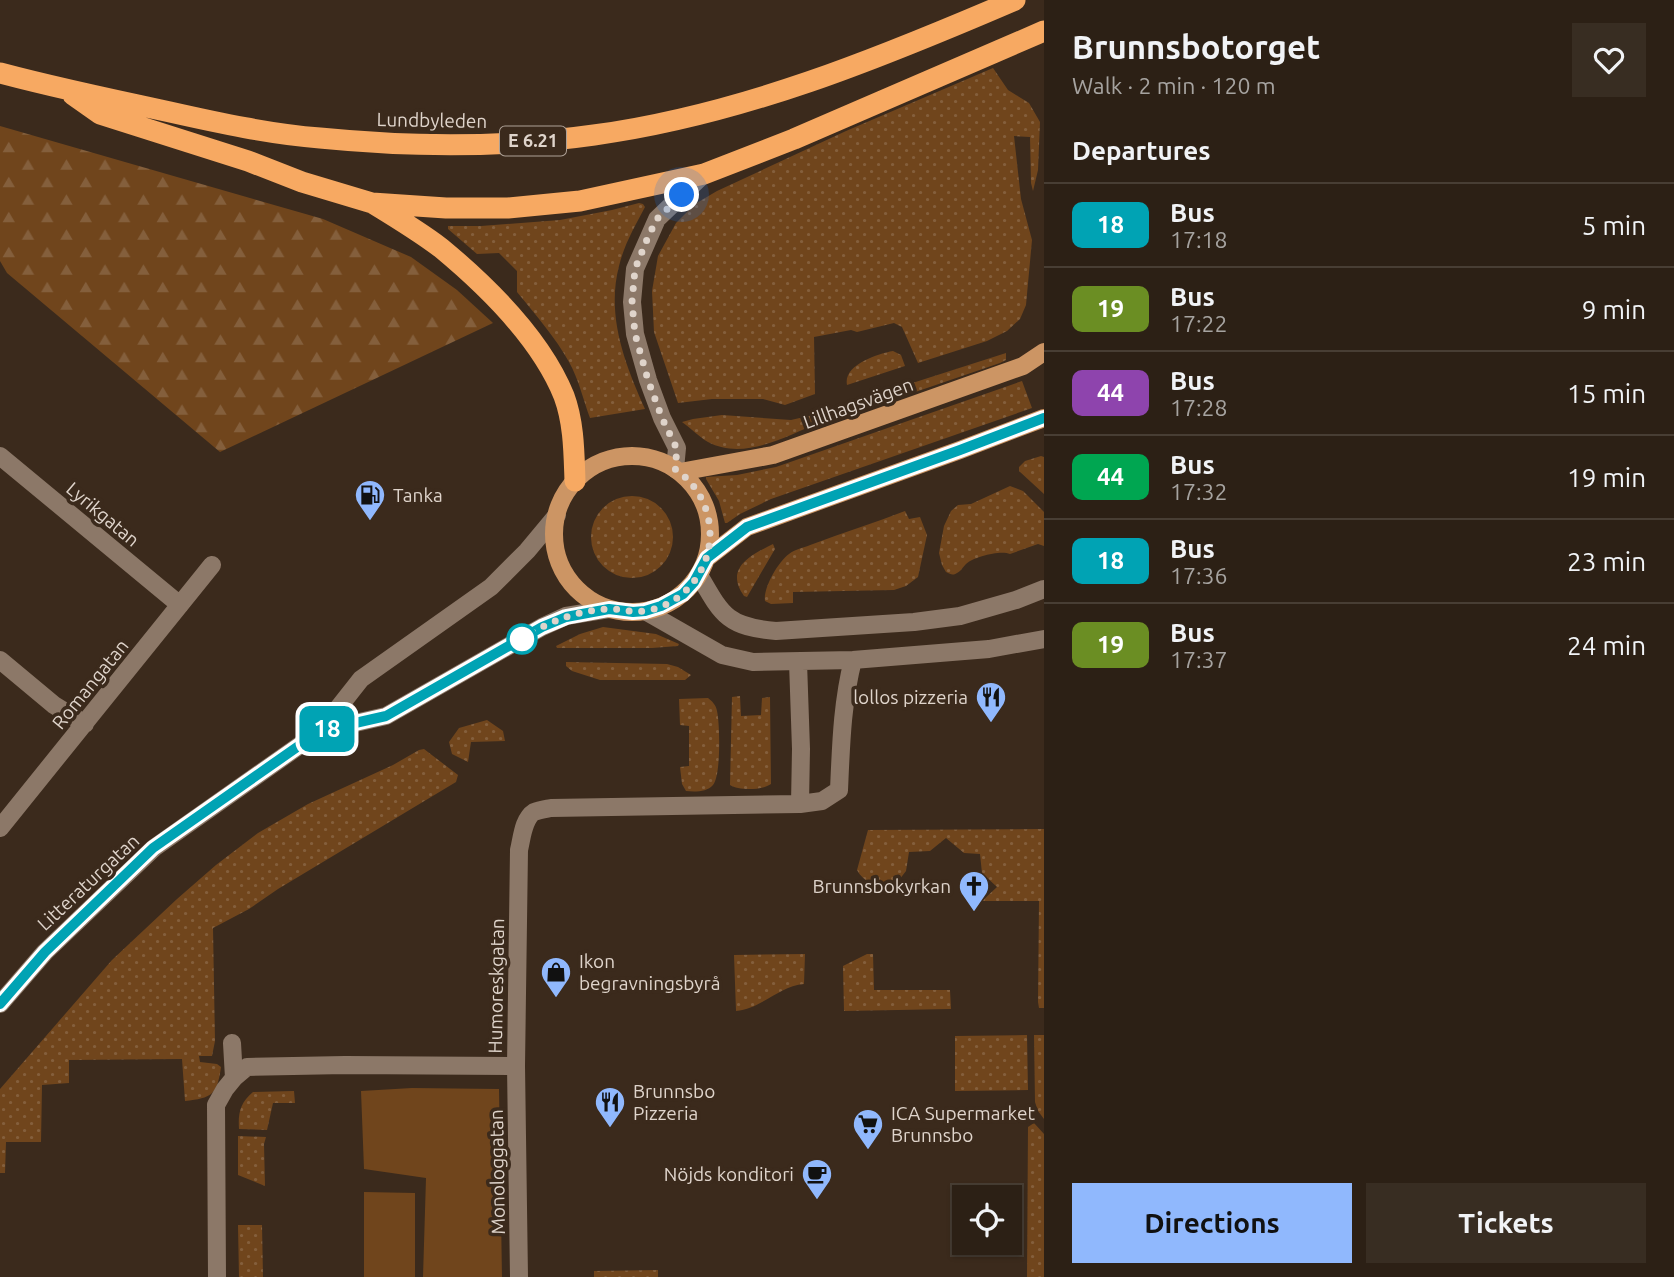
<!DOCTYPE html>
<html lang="en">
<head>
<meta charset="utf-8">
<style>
  :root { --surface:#2c2015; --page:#382d22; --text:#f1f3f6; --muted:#a6a3a0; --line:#483e34; --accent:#90b8fd }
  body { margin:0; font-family:Ubuntu,sans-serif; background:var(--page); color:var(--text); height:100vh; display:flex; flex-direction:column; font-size:26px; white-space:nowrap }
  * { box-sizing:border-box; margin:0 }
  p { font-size:23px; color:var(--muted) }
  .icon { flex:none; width:38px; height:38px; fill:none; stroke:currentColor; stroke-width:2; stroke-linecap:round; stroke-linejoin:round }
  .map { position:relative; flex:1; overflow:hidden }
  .side { display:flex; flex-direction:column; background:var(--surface); width:630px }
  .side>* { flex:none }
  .badge { padding:0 14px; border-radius:10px; font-size:24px; line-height:46px }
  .buttons { position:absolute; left:952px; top:1185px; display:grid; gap:14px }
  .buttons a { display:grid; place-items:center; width:70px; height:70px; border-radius:0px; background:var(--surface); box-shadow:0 2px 5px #0004,0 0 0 2px var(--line); font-size:35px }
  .you { position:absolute; width:35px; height:35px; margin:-18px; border:5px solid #fff; border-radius:50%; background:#1a73e8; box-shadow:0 0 0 10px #1a73e833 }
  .map>.badge { position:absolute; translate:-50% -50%; box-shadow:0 0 0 4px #fff }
  h2 { padding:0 28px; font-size:26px; line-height:63px }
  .round { display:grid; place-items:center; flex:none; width:74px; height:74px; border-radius:0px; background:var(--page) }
  .overview { display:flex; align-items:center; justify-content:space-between; height:119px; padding:0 28px }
  h1 { font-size:33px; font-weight:700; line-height:52px }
  .button { display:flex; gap:14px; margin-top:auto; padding:14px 28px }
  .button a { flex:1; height:80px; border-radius:0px; background:var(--accent); color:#111; font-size:28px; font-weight:700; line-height:80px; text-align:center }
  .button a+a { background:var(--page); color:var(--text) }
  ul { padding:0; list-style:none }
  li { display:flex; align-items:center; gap:21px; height:84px; padding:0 28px; border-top:2px solid var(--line) }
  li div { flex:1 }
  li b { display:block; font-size:26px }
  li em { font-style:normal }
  li .badge { min-width:77px; font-weight:700; text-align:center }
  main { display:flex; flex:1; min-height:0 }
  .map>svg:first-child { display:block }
  .grass { fill:url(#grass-dots) }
  .forest { fill:url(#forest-firs) }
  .park { fill:#70451c }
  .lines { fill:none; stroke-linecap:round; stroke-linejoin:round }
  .minor { stroke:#8c7868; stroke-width:18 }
  .major { stroke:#cc9564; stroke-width:18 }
  .highway { stroke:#f7a962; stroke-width:21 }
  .line-casing { stroke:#fff; stroke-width:16 }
  .line { stroke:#00a3b4; stroke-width:10 }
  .walk { stroke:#dfd4cb; stroke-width:7; stroke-dasharray:0 12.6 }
  .stop-dot { fill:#fff; stroke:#00a3b4; stroke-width:3.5 }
  .labels { text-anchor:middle; stroke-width:7; stroke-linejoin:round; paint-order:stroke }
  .shield { fill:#3b2a1c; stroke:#aea196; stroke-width:2 }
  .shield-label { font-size:18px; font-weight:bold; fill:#dfd4cb }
  .street-label { font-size:19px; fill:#dfd4cb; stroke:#3b2a1c }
  .poi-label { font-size:19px; fill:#dfd4cb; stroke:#3b2a1c; text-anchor:start }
</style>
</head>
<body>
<main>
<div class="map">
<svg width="1044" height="1277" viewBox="0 0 1044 1277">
  <defs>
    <pattern id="grass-dots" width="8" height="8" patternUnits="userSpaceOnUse" patternTransform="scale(1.75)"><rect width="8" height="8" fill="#70451c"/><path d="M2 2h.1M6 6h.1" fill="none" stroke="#845f3c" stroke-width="1.8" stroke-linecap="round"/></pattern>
    <pattern id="forest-firs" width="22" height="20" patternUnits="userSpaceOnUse" patternTransform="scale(1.75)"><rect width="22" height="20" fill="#70451c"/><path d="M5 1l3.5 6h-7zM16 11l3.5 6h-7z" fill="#845f3c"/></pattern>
  </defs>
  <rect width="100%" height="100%" fill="#3b2a1c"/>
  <path class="grass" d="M993,68L1008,90L1029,103L1040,122L1038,170L1033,191L1031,183L1030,137L1014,136L1021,199L1032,240L1026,305L1020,319L1007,331L987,341L918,363L902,327L894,323L857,332L851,330L814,337L815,394L785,405L763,399H712L678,403L654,332L652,291L658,256L676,223L695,204L717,191L846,131Z
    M639,203L643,204L645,207C635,226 624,245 619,266C606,316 625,364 645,409L590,418C583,399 579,380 569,362C555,337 535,314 517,292V271L499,253L477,254L448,229V226H481L560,220L612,210Z
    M893,351L901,355L905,366L847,385C843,365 877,354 893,351Z
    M1006,353V360L1000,363L854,413L850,403Z
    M1022,381L1032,408L771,499L740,514L727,523H725L719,501L706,479V477L737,475L776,467Z
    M817,414L819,423C786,436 744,461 708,442C699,437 691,428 682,422L693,419L722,415L791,420Z
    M1041,456L1044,457V494L1019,471V467L1025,461Z
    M1010,486L1023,491L1044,512V546L1038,544L1010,554C1000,550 974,557 966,564C962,568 962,570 957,573C952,576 951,574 946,572L942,565L939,553L944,526L951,511L958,505L971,504Z
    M591 537a41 41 0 1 1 82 0a41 41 0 1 1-82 0Z
    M905,511L909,519L920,517L927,535L918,577L906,586L894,590L793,592V603L771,604L765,601C763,588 778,562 789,554C795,549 806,547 813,544C844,532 875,523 905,511Z
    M773,544L775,549L747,597L744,596C724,568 751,555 773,544Z
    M603,627L656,634L679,644L678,646L652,648H557L556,646L580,634Z
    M566,662L667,664L678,667L691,675L685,680H600L572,671L566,666Z
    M740,696L741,716L761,715L762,698L770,697L771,784C763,790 739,791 730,785L732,697Z
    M708,698C712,701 716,705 717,711C720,724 721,776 713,785C707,792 695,792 686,791L682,784L680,767L689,766V726L680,725L679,699Z
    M487,720L503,731L505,741L471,742L468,762L452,754L449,742L459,728Z
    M424,749L458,775L456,782L278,889L249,909L213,928L215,1041L212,1056H199L200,1062L217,1064L221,1067C217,1095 212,1098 185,1101L182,1059L69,1060V1083L42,1085L41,1142H6L5,1173H0V1089L112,960L177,899L216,865L258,833L308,804L393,765L419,750Z
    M1044,829V1008H1039L1038,1002L1039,901H982L997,887L982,873L980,854L964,853L946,838L930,851L909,852L906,871L889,893C878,887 863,882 857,870L868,830Z
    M805,954L804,984C779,986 761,1009 736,1011L734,955Z
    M867,954H873L874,990H950L951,1009L844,1011L843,966Z
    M1027,1035L1028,1090L955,1091V1036Z
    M1034,1035H1044V1119L1038,1111L1035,1102Z
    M294,1091L295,1103H273L267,1130L239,1129C238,1113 240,1103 253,1092Z
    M1034,1123L1044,1134V1277H1027L1028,1127Z
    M238,1136L266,1137L264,1144L265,1186L238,1175Z
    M238,1225H262L263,1277H239Z
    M658,1270V1277H594V1271Z"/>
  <path class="forest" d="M0,126L323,219L411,257L457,290L493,323L220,452L7,273L0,261Z"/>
  <path class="park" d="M412,1088L499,1089L502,1277H423L426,1178L364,1169L361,1091Z
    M364,1192L415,1193V1277H364Z"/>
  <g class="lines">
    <path class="minor" d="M0,456L180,605
      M675,469L677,448L662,418L648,380L635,334L632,302L635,269L657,219L704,174
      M699,575C722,615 727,627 776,631L914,622L960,616L1016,600L1044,589
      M645,611L722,655L753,662L853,660L989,649L1044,639
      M0,660L54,705L85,724
      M798,662L801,749L800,804
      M320,731L386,716L542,627L566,616L609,609
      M0,828L212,565
      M0,1004L45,952L154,848L320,731L361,679L491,587L527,551L557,515
      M232,1043L234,1078
      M217,1277L216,1105L225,1089L234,1078L247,1067L345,1065L516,1066
      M519,1277L516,1066L519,850C522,838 523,819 534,812C539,810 546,809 551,808L800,804L822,801L839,790C841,746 842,703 853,660"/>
    <path class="major" d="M554 534a78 78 0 1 1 156 0a78 78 0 1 1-156 0Z
      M680,472L773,455L1023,366L1044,352
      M707,558L747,527L960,450L1044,418"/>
    <path class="highway" d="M0,73C56,88 113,100 170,112C219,123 270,134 320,138C411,147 503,148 594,135C741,115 880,58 1015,0
      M73,95L100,114L248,161L302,182L372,203L446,208H508L580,201L704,174L794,139L1044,31
      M374,204C397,218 420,232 441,248C488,287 541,339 564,396C574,423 574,453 575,481"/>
  </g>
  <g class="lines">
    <g class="line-casing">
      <path id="line" d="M0,1004L45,952L153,848L320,731L386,716L542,627L566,617L609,609L633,612L645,611L661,606L683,594L694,582L707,558L747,527L960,450L1044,418"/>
    </g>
    <use href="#line" class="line"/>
    <path class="walk" d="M522,639C547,622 576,611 607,609C619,608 631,613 644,611C683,606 711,570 710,532C709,506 696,483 675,469L677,449L662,418L648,380L635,334L632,302L635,269L648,237L657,219L682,195"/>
  </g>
  <defs>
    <g id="fuel-pin" transform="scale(1.575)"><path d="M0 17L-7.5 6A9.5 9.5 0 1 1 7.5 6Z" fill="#90b8fd" stroke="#3b2a1c"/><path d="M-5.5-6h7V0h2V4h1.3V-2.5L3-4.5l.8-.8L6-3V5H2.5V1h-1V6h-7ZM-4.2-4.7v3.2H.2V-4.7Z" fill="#111"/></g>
    <g id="restaurant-pin" transform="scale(1.575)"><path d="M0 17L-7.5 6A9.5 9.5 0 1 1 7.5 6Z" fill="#90b8fd" stroke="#3b2a1c"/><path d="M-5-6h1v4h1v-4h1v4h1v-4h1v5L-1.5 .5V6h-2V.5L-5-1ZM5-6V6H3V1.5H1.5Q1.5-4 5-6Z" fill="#111"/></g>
    <g id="church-pin" transform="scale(1.575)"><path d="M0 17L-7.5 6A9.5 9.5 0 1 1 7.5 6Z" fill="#90b8fd" stroke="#3b2a1c"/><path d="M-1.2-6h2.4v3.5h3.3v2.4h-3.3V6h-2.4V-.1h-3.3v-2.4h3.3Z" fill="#111"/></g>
    <g id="shop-pin" transform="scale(1.575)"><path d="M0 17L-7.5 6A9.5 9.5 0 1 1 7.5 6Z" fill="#90b8fd" stroke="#3b2a1c"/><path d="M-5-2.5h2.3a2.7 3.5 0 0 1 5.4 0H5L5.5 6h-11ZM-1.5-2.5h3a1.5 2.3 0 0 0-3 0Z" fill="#111"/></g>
    <g id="supermarket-pin" transform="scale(1.575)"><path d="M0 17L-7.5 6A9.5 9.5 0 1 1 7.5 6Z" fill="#90b8fd" stroke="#3b2a1c"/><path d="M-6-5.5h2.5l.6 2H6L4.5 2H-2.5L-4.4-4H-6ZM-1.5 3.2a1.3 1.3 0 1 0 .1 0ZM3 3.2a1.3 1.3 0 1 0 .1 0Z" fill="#111"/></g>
    <g id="cafe-pin" transform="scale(1.575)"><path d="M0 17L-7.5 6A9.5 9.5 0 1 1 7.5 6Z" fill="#90b8fd" stroke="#3b2a1c"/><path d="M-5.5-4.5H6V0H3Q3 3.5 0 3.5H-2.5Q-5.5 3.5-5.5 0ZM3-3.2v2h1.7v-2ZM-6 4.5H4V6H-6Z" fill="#111"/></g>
  </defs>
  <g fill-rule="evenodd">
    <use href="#fuel-pin" x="370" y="495"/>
    <use href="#restaurant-pin" x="991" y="697"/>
    <use href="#church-pin" x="974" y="886"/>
    <use href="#shop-pin" x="556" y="972"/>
    <use href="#restaurant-pin" x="610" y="1102"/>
    <use href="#supermarket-pin" x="868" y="1124"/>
    <use href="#cafe-pin" x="817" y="1174"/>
  </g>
  <circle class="stop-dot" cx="522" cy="639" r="14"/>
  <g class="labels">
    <rect class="shield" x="500" y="126.5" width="66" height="29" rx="5"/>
    <g class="shield-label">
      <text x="533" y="147">E 6.21</text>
    </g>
    <g class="street-label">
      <text transform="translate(432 120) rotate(1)" y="7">Lundbyleden</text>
      <text transform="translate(858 403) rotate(-20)" y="7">Lillhagsvägen</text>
      <text transform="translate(103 514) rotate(40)" y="7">Lyrikgatan</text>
      <text transform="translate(90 684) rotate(-51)" y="7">Romangatan</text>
      <text transform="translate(88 882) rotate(-43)" y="7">Litteraturgatan</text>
      <text transform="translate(496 986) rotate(-89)" y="7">Humoreskgatan</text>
      <text transform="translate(497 1172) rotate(-91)" y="7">Monologgatan</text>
    </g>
    <g class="poi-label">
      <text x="393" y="502">Tanka</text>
      <text x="968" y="704" text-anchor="end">lollos pizzeria</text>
      <text x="951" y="893" text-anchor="end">Brunnsbokyrkan</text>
      <text x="579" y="968">Ikon<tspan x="579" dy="22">begravningsbyrå</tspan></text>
      <text x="633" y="1098">Brunnsbo<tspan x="633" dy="22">Pizzeria</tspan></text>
      <text x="891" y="1120">ICA Supermarket<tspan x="891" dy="22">Brunnsbo</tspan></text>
      <text x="794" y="1181" text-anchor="end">Nöjds konditori</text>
    </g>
  </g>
</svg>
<div class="buttons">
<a><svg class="icon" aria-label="locate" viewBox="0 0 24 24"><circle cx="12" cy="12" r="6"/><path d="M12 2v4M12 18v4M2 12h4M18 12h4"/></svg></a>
</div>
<div class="you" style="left:682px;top:195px"></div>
<b class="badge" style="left:327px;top:729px;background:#00a3b4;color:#fff">18</b>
</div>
<section class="side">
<div class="overview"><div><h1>Brunnsbotorget</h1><p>Walk · 2 min · 120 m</p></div><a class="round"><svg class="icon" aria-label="heart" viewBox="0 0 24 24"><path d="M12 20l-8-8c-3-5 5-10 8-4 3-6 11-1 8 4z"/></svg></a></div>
<h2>Departures</h2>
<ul>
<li><span class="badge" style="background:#00a3b4;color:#fff">18</span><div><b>Bus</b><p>17:18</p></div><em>5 min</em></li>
<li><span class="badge" style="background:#6b8e23;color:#fff">19</span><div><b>Bus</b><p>17:22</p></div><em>9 min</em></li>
<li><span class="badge" style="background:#8e44ad;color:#fff">44</span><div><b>Bus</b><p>17:28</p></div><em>15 min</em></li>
<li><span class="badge" style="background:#00a651;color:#fff">44</span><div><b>Bus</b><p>17:32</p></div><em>19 min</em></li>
<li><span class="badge" style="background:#00a3b4;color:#fff">18</span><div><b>Bus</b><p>17:36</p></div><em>23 min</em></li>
<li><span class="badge" style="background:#6b8e23;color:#fff">19</span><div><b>Bus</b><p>17:37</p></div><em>24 min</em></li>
</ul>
<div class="button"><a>Directions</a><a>Tickets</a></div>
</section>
</main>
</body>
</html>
